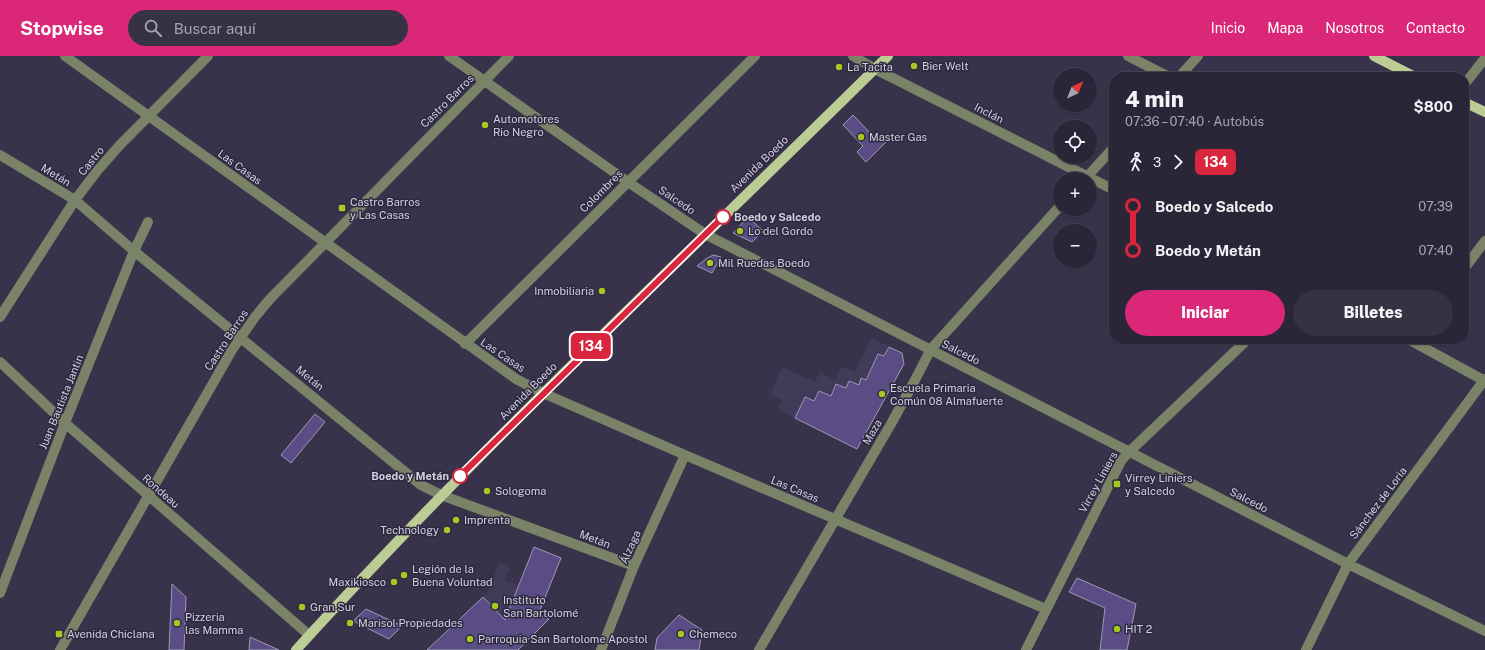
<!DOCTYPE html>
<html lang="es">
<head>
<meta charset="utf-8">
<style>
  :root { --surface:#2a2638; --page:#363243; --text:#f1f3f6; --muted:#a5a5ae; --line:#464353; --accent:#db2777 }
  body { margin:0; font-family:"Public Sans",sans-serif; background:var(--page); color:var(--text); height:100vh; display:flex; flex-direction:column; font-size:15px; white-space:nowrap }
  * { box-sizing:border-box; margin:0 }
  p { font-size:13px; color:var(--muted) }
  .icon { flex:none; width:22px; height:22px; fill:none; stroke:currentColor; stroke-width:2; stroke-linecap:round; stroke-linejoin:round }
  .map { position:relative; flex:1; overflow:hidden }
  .panel { position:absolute; left:1109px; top:16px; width:360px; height:272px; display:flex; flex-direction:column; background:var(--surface); border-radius:16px; box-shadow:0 1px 3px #0004,0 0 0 1px var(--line) }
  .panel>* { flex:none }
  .badge { padding:0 8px; border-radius:6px; font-size:14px; line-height:26px }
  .needle { width:26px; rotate:43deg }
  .fabs { position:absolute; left:1053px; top:12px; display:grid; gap:8px }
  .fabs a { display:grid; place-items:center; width:44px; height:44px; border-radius:50%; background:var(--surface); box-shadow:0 1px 3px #0004,0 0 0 1px var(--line); font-size:20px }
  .map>.badge { position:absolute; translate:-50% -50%; box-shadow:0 0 0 2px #fff }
  .legs { display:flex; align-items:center; gap:6px; height:44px; padding:0 16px; font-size:13px }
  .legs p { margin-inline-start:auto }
  .headline { display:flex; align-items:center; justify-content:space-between; height:68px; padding:0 16px }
  h1 { font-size:22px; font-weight:800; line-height:30px }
  .cta { display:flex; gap:8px; margin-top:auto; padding:8px 16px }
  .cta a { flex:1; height:46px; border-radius:24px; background:var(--accent); color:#fff; font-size:16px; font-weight:800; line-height:46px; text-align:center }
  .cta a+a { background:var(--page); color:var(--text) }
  ul { padding:0 16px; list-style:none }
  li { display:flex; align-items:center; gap:14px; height:44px; font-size:15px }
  li i { display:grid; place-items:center; width:6px; height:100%; margin:0 5px; background:currentColor }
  li i::after { content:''; width:10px; height:10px; margin:-5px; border:3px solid; border-radius:50%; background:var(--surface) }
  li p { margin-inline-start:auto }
  li:first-child i { background:linear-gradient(#0000 50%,currentColor 0) }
  li:last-child i { background:linear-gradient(currentColor 50%,#0000 0) }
  header { display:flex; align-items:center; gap:24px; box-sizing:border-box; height:56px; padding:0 20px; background:var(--accent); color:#fff }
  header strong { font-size:19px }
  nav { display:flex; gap:22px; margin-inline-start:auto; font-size:14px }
  .search { width:280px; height:36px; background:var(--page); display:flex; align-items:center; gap:10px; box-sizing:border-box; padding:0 14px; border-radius:22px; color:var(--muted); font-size:15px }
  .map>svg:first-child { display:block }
  .built { fill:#413b59 }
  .building { fill:#5a4d86; stroke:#9d98b5 }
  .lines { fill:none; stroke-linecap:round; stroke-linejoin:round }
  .minor { stroke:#7a8267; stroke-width:10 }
  .major { stroke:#bbcc94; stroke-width:10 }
  .line-1-casing { stroke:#fff; stroke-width:9 }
  .line-1 { stroke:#d7263d; stroke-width:6 }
  .poi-dot { fill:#a5c823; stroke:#2e2940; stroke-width:1.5 }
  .stop-1-dot { fill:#fff; stroke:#d7263d; stroke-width:2 }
  .labels { text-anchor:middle; stroke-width:3; stroke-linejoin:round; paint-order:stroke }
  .poi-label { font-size:11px; fill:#d2d0df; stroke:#2e2940; text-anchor:start }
  .street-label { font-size:11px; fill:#d2d0df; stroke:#2e2940 }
  .stop-label { font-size:11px; font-weight:bold; fill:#d2d0df; stroke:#2e2940; text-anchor:start }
</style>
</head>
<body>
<header>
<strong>Stopwise</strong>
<div class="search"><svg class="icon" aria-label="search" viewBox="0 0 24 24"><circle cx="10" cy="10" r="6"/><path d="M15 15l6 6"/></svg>Buscar aquí</div>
<nav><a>Inicio</a><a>Mapa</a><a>Nosotros</a><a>Contacto</a></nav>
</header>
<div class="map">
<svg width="1485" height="594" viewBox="0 0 1485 594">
  <rect width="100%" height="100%" fill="#38334b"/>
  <path class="built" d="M872,282L902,297L904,308L857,393L778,354L782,344L770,339L782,311L815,326L820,316L835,324L842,310L855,316Z
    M499,507L510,512L505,524L518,529L511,548L519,551L497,572L427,594L487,538Z"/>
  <path class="building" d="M853,59L873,80L877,77L886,86L866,106L857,96L863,90L843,69Z
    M748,161L763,175L752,186L733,177Z
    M713,199L721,201L712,217L697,210L706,203Z
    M889,291L902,297L904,308L857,393L795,362L805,341L814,345L819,335L831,340L836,328L846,332L849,325L859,329L861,322L866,324L878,298L884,300Z
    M315,358L325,366L291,407L281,399Z
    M534,491L561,502L538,559L549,563L518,594H427L483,541L505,564Z
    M1077,522L1136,548L1127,594H1100L1105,552L1069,536Z
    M172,528L186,541L184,594H169Z
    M366,553L402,570L389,583L353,565Z
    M679,559L702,574L699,594H655L657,582Z
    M250,581L279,594H249Z"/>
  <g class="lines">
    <path class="minor" d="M65,0L516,323L543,337L685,399L1046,553
      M449,0L628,126L705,178L1348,508L1485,575
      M853,0L875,13L1114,134
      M1128,0L1169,21
      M1179,21L1198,0
      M1464,29L1485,2
      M0,99L75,144L134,195L421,429L441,439L634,510
      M1085,123L1114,91
      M1464,213L1485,185
      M0,261L75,144L98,114L119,90L208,0
      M1408,283L1485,325
      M465,288L755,0
      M0,306L65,367L309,579
      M0,537L65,367L134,195L148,166
      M60,594L232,294L255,261L269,244L509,0
      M601,594L634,510L685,399
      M759,594L891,368L915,324L931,293L1060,150
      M1026,594L1121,405L1129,396L1248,283
      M1306,594L1348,508L1485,323"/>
    <path class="major" d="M1374,0L1415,21
      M1464,46L1485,56
      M296,594C484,387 689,197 888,0"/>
  </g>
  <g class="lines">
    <g class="line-1-casing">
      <path id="line-1" d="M460,420L723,161"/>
    </g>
    <use href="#line-1" class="line-1"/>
  </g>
  <g class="poi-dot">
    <circle cx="914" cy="10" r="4"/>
    <circle cx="839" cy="11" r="4"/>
    <circle cx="485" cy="69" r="4"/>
    <circle cx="861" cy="81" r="4"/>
    <rect x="338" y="148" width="8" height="8" rx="2"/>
    <circle cx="740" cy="175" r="4"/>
    <circle cx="710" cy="207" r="4"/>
    <circle cx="602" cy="235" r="4"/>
    <circle cx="882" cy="338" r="4"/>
    <rect x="1113" y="424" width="8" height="8" rx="2"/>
    <circle cx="487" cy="435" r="4"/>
    <circle cx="456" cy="464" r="4"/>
    <circle cx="447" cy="474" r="4"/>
    <circle cx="404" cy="519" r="4"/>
    <circle cx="394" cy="526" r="4"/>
    <circle cx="495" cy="550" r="4"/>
    <circle cx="302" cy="551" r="4"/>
    <circle cx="177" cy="567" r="4"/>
    <circle cx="350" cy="567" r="4"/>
    <circle cx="1117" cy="573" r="4"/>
    <rect x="55" y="574" width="8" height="8" rx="2"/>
    <circle cx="681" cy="578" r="4"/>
    <circle cx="470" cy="583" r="4"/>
  </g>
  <g class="stop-1-dot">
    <circle cx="723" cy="161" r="7"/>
    <circle cx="460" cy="420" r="7"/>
  </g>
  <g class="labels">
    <g class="poi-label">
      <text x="922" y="14">Bier Welt</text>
      <text x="847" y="15">La Tacita</text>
      <text x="493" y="67">Automotores<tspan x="493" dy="13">Rio Negro</tspan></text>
      <text x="869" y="85">Master Gas</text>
      <text x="350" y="150">Castro Barros<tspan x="350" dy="13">y Las Casas</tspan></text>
      <text x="748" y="179">Lo del Gordo</text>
      <text x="718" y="211">Mil Ruedas Boedo</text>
      <text x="594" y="239" text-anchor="end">Inmobiliaria</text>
      <text x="890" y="336">Escuela Primaria<tspan x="890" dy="13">Común 08 Almafuerte</tspan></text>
      <text x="1125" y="426">Virrey Liniers<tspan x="1125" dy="13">y Salcedo</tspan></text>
      <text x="495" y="439">Sologoma</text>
      <text x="464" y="468">Imprenta</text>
      <text x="439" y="478" text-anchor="end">Technology</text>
      <text x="412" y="517">Legión de la<tspan x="412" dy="13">Buena Voluntad</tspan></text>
      <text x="386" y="530" text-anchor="end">Maxikiosco</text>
      <text x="503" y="548">Instituto<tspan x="503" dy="13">San Bartolomé</tspan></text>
      <text x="310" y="555">Gran Sur</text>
      <text x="185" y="565">Pizzeria<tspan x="185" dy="13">las Mamma</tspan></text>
      <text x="358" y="571">Marisol Propiedades</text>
      <text x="1125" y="577">HIT 2</text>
      <text x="67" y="582">Avenida Chiclana</text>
      <text x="689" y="582">Chemeco</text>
      <text x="478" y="587">Parroquia San Bartolome Apostol</text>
    </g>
    <g class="street-label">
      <text transform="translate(447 45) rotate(-45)" y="4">Castro Barros</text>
      <text transform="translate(989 57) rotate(27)" y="4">Inclán</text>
      <text transform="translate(91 105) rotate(-51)" y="4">Castro</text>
      <text transform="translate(759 108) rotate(-44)" y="4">Avenida Boedo</text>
      <text transform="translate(240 111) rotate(36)" y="4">Las Casas</text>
      <text transform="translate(56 119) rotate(31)" y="4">Metán</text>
      <text transform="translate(601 135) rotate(-45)" y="4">Colombres</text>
      <text transform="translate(677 144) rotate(34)" y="4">Salcedo</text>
      <text transform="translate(226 284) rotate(-57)" y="4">Castro Barros</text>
      <text transform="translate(961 296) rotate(27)" y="4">Salcedo</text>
      <text transform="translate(503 299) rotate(34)" y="4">Las Casas</text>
      <text transform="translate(310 322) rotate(39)" y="4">Metán</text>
      <text transform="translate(528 335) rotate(-45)" y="4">Avenida Boedo</text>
      <text transform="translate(61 346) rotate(-68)" y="4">Juan Bautista Jantin</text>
      <text transform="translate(872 376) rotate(-60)" y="4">Maza</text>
      <text transform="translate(1098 426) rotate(-61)" y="4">Virrey Liniers</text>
      <text transform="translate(795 433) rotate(23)" y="4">Las Casas</text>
      <text transform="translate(161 435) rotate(41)" y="4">Rondeau</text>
      <text transform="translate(1249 444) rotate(27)" y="4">Salcedo</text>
      <text transform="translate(1378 447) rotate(-53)" y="4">Sánchez de Loria</text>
      <text transform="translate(595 483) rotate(21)" y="4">Metán</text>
      <text transform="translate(630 491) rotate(-66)" y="4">Álzaga</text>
    </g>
    <g class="stop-label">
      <text x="734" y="165">Boedo y Salcedo</text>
      <text x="449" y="424" text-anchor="end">Boedo y Metán</text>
    </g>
  </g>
</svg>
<div class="fabs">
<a><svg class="needle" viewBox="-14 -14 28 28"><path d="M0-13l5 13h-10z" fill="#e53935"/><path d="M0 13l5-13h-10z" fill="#a5a5ae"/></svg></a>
<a><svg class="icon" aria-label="locate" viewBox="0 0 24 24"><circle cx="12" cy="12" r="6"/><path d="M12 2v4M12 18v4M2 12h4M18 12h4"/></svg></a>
<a>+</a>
<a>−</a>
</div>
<b class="badge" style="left:591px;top:290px;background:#d7263d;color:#fff">134</b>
<section class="panel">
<div class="headline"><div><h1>4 min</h1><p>07:36 – 07:40 · Autobús</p></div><b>$800</b></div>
<div class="legs"><svg class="icon" aria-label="walk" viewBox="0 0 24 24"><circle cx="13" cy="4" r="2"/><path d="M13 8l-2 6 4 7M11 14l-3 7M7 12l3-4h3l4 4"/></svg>3<svg class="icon" aria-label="forward" viewBox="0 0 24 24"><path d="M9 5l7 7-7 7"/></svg><b class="badge" style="background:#d7263d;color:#fff">134</b></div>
<ul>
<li><i style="color:#d7263d"></i><b>Boedo y Salcedo</b><p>07:39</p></li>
<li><i style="color:#d7263d"></i><b>Boedo y Metán</b><p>07:40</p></li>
</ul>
<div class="cta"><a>Iniciar</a><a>Billetes</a></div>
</section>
</div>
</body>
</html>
